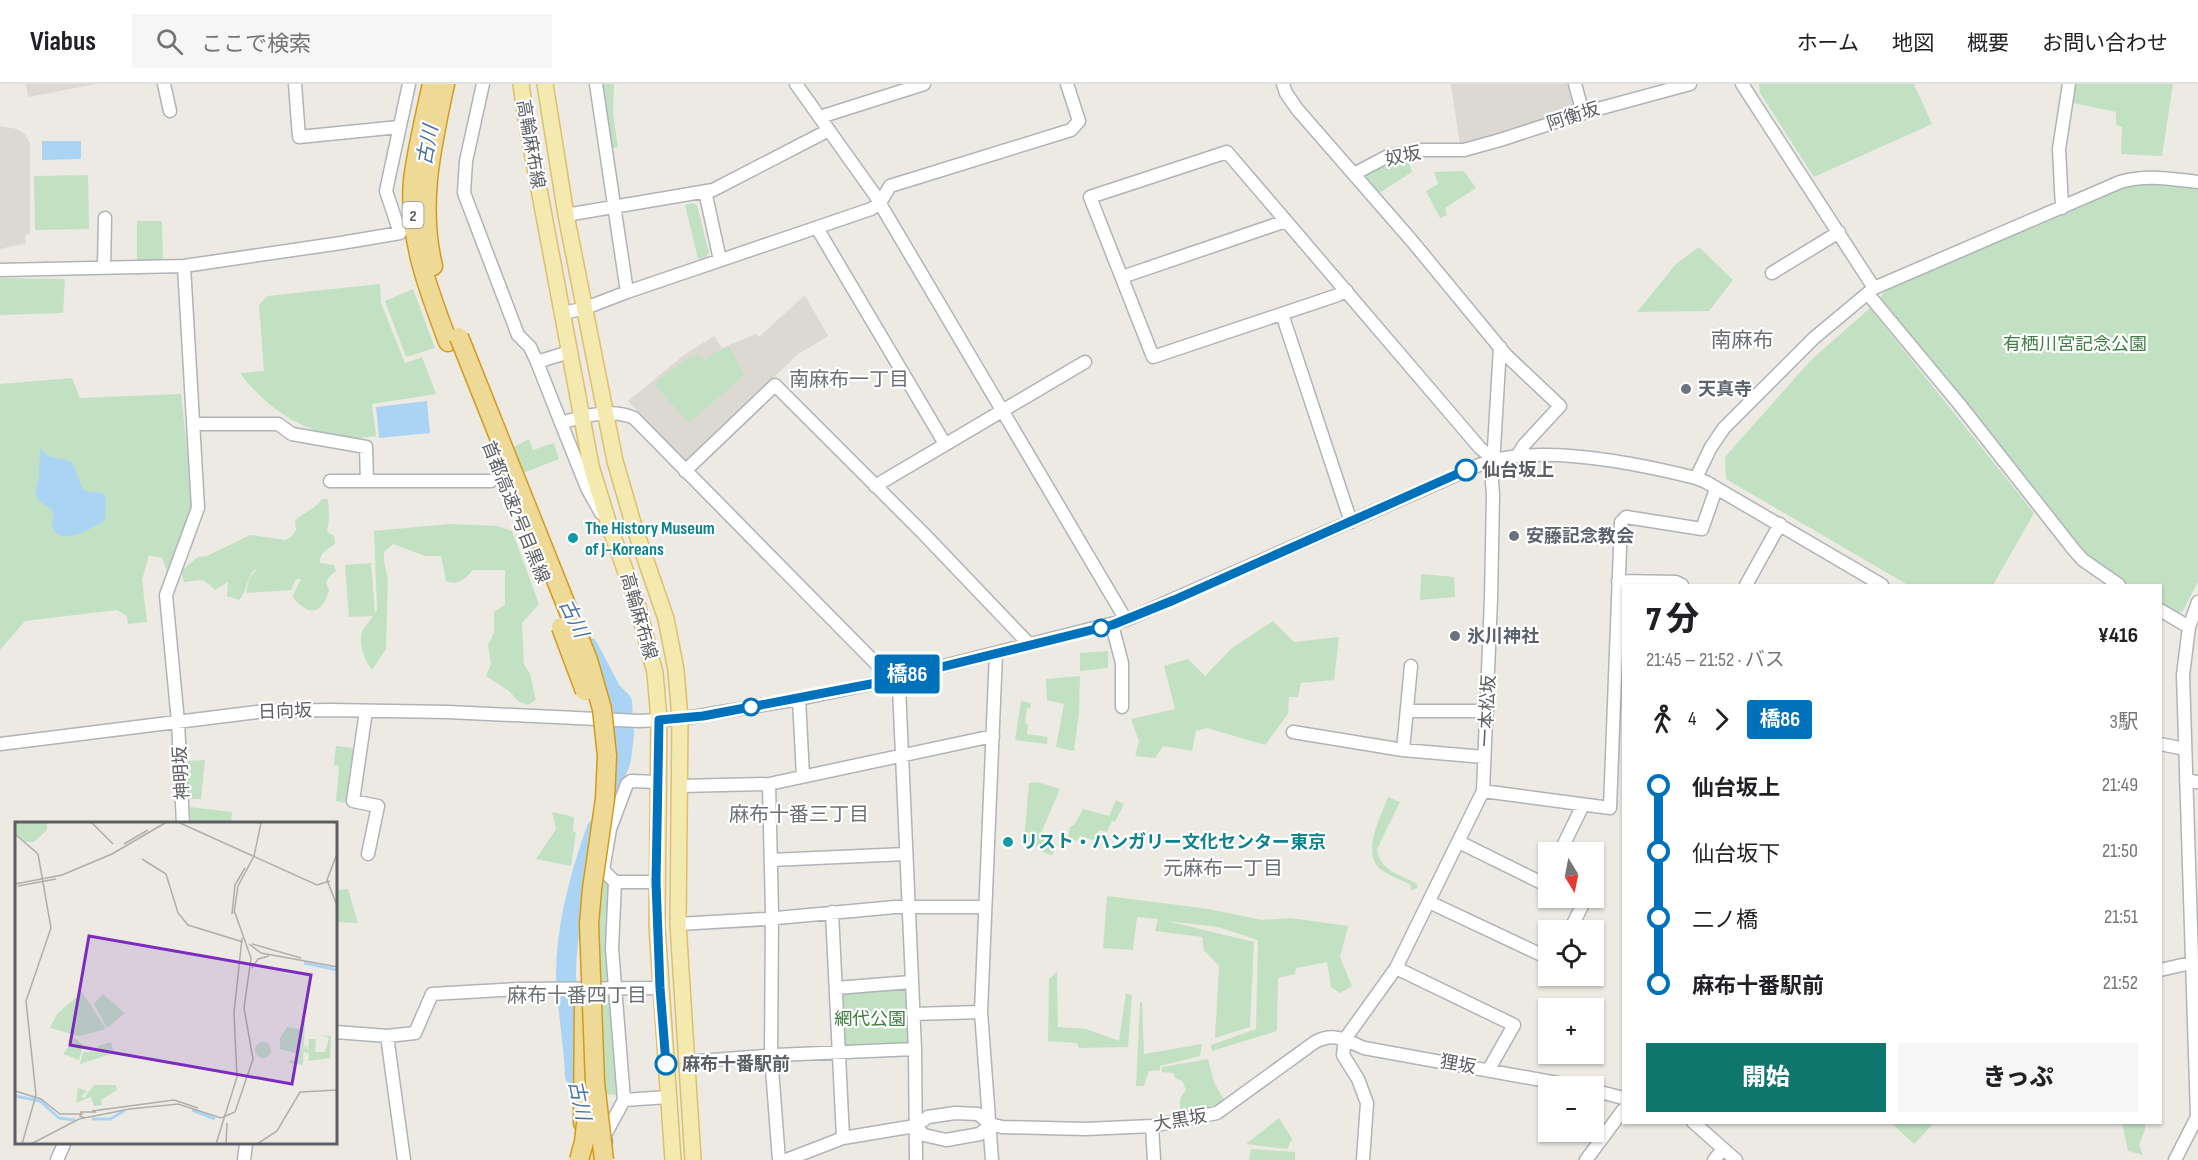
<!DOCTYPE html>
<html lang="ja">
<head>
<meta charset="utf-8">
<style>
  :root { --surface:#fff; --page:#f6f6f6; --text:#202124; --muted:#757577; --line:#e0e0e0; --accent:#0f766e }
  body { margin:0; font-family:"Sofia Sans Condensed","Noto Sans JP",sans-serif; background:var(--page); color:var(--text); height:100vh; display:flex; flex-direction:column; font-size:22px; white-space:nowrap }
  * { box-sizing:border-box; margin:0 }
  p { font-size:20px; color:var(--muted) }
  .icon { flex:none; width:33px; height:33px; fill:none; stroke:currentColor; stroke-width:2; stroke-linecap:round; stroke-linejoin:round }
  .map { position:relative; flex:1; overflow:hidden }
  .side { position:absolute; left:1622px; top:500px; width:540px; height:540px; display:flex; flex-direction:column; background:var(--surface); border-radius:0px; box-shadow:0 2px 4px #0004 }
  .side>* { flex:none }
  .badge { padding:0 12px; border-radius:4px; font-size:21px; line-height:39px }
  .needle { width:39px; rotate:170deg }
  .fabs { position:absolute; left:1538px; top:758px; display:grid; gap:12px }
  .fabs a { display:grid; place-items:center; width:66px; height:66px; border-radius:0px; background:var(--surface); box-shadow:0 2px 4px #0004; font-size:30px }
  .map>.badge { position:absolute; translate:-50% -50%; box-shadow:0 0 0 3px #fff }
  .legs { display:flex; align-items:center; gap:9px; height:66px; padding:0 24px; font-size:20px }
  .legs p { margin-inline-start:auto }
  .headline { display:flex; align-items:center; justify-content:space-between; height:102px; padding:0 24px }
  h1 { font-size:33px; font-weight:800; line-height:45px }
  .button { display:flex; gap:12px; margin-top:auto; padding:12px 24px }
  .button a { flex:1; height:69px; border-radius:0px; background:var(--accent); color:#fff; font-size:24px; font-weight:800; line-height:69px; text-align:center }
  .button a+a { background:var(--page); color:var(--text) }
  ul { padding:0 24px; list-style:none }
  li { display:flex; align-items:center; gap:21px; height:66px; font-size:22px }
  li i { display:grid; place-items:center; width:9px; height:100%; margin:0 8px; background:currentColor }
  li i::after { content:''; width:15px; height:15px; margin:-8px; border:4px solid; border-radius:50%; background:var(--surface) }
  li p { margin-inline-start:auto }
  li:first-child i { background:linear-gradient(#0000 50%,currentColor 0) }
  li:last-child i { background:linear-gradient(currentColor 50%,#0000 0) }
  header { display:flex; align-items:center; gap:36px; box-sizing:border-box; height:84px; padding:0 30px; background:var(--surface); border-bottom:2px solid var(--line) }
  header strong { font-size:28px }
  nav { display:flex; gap:33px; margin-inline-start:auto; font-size:21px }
  .search { width:420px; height:54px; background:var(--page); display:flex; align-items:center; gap:15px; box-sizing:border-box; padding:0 21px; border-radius:0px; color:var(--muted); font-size:22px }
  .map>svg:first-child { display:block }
  .education { fill:#dbd9d1 }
  .green { fill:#c2e1c3 }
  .water { fill:#abd4f4 }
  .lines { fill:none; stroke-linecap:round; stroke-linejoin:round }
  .river { stroke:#abd4f4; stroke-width:20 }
  .minor-casing { stroke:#b0b3b7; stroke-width:15 }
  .major-casing { stroke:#dfbf69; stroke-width:18 }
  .highway-casing { stroke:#d39b1c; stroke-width:21 }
  .minor { stroke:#fff; stroke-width:12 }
  .major { stroke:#f4eaaf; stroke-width:15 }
  .highway { stroke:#efd997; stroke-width:18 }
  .highway-bridge-casing { stroke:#d39b1c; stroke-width:21; stroke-linecap:butt }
  .highway-bridge { stroke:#efd997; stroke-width:18 }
  .line-1-casing { stroke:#fff; stroke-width:14 }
  .line-1 { stroke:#0072bc; stroke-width:9 }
  .worship-dot { fill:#6b7280; stroke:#fff; stroke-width:2 }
  .stop-1-dot { fill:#fff; stroke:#0072bc; stroke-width:3 }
  .culture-dot { fill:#0f9aa8; stroke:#fff; stroke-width:2 }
  .labels { text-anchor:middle; stroke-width:4.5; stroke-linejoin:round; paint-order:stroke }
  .shield { fill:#fff; stroke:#8c8e91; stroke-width:1.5 }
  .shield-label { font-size:16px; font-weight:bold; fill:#5b5e62 }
  .street-label { font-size:18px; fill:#5b5e62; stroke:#fff }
  .park-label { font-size:18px; fill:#3f7d42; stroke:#fff }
  .worship-label { font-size:18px; font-weight:bold; fill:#5b616d; stroke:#fff; text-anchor:start }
  .stop-label { font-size:18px; font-weight:bold; fill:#5b5e62; stroke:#fff; text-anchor:start }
  .culture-label { font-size:18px; font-weight:bold; fill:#0d838f; stroke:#fff; text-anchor:start }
  .water-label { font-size:20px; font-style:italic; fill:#4b76a4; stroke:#fff }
  .neighbourhood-label { font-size:20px; fill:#6c7074; stroke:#fff }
  .quarter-label { font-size:21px; fill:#6c7074; stroke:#fff }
  .inset-river { fill:none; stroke:#abd4f4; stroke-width:3 }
  .inset-road { fill:none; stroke:#aeaeab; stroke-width:1.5 }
  .view { fill:#7b2cbf; fill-opacity:0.15; stroke:#7b2cbf; stroke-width:3 }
  .inset-edge { fill:none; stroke:#5b5e62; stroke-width:3 }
</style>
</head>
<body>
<header>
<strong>Viabus</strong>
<div class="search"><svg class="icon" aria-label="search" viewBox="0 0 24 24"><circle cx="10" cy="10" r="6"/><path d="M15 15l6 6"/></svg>ここで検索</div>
<nav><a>ホーム</a><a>地図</a><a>概要</a><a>お問い合わせ</a></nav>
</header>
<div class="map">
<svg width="2198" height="1076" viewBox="0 0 2198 1076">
  <rect width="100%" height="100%" fill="#eceae3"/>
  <path class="education" d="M26,0H96L28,13Z
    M1451,0H1571L1577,21L1565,28L1460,61Z
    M0,42L17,45L25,50L30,59V149L25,152L26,159L0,165Z
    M805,211L828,252L797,271L686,379L628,317L684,271L714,252L722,264L756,250L759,253Z"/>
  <path class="green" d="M603,0H614L613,30L618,63L613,64Z
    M1759,0H1914L1932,40L1814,93L1760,9Z
    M2072,0H2173L2162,72L2121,70L2122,43L2116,41V28L2069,18Z
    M1407,73L1412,88L1376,111L1360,90L1386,76Z
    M1464,87L1476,104L1445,124L1447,131L1440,134L1426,107L1438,100L1434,88Z
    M88,91L89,145L35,146L34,92Z
    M2160,97L2198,102V497L2183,527L2176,529L2160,520V501H2128L2098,484L1881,221V212L1890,202L2103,110L2131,101Z
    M693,119L697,121L709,169L706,173L698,175L685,121Z
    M137,137H162L163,177H137Z
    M1699,163L1733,196L1709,227L1637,228L1676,180Z
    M0,194L65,195L63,229L0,231Z
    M380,200L381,219L405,279L422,273L436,310L372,320L376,352C366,353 354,356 344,354C301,347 265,323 240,289L264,287L259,221L267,212Z
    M413,205L435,264L406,273L385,217Z
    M1870,224L2034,429L1993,501H1908L1726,395L1725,373L1811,276Z
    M730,263L744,291L689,339L654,300L686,275L699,271L705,276L715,268Z
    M72,294L80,314L181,310L193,420L167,487L162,474L149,471L142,496L147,538L128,540L127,532L117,526L25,537L0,566V300Z
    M529,355L533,366L554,359L559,375L523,389L514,363Z
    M322,415H328L329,435L327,448L334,452L335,460C328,465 319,469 320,479L334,481L336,487L329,493L326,499L329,506C323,528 311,534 294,515L293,511L301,495H296L291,506L246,509L249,495L256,486L255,485C246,494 246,510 239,516L227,512L228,498L215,506C201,492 202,496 184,498L181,487L198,473L207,472L250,451L285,456L292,452L296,446L295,437C303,428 315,426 322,415Z
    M449,440L497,442L512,447L539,520L522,539L524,580L530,590L536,616L528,621L519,618L509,607L486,592L491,580L488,561L494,549V528L505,521V486H473C465,495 458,502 446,497L441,472H425L393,460L384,468V478L388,495L386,565L372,586C365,577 358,560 362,548C364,543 370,537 373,532L349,533L345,481L371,479L375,529L377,525L374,447Z
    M1421,490L1454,493L1455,513L1420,516Z
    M1273,537L1294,558L1339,553L1334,596L1301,599L1298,613H1289L1288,630L1265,661L1207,644L1196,647L1192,667L1163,662L1155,674L1135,672L1139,657L1131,635L1175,625L1164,582L1188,575L1205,592L1232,564Z
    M1108,567V584L1080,587V569Z
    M1080,592L1079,628L1074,667L1056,663L1064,620L1047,616L1046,595Z
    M1021,617L1031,619L1030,625L1027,624L1025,639L1028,640L1027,650L1048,653L1047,660L1015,656Z
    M336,662L354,664L345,719L336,717L339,682L334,681Z
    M205,676L201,715H190L188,677Z
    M1038,698L1060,705L1042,747L1044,752L1057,761L1052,771L1047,770L1024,756L1029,699Z
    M1388,713L1400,718L1377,765C1380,787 1399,790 1416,799L1418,803L1411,807V802L1409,800C1400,795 1387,791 1379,784C1362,767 1381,732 1388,713Z
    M1116,716L1124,720L1115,738L1112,737L1107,748L1099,746L1096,757L1080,752L1077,757L1068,754L1070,743L1074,741L1083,725L1109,732Z
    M190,723L232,728L231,740H191Z
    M552,728L574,733L573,747L576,749L571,782L536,775L556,745Z
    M602,793L610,802L611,898L597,899L595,835Z
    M348,805L358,839L336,838V806Z
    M1107,812L1209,825L1262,836L1290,834L1348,842L1340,873L1352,902L1340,909L1331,903L1327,878L1296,884L1295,890L1278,894L1277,947L1212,967L1211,961L1256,945L1258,856L1218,843L1167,837L1254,858L1250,943L1215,954L1219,882L1204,866L1202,853L1155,847L1158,835L1137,833L1133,866L1103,864Z
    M1057,888L1058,943L1086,945L1119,957L1126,909L1132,911L1128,963L1079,964L1077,959L1048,957L1049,895Z
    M902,904L907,906L911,959L906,964H841L839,914L844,908Z
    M613,912L616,1011L602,1010L598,913Z
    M1140,918H1142L1144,970L1202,960L1200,972L1160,982V986L1149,987L1144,1002H1136Z
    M1208,975L1214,998L1224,1016L1207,1026L1180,1030V1014L1186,1006L1182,997L1175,994L1173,989L1162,988V983Z
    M1279,1034L1292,1055L1287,1065L1246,1060Z
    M1890,1038H1935L1914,1060Z
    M2122,1038H2145V1046L2139,1061L2143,1071L2128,1067Z
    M1251,1065L1295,1068V1076H1249Z"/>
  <path class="water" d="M42,57H81V75L42,76Z
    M427,317L430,349L379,354L376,323Z
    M40,364L48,372L70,377L73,380L82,404L85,407L102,409L106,414L105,436C94,443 59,465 52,442C51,437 54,431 53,427L38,416L35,408L39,394Z"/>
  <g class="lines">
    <path class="river" d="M588,563L611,607L622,618L624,651L621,675L607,716
      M575,992C574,958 567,925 566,891C566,843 581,788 597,744"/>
    <g class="minor-casing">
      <path id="minor" d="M164,0L170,27
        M295,0L299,53L399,43
        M483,0L466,77L464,109L518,251L530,263L537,278
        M596,0L627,208
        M796,0L875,111L1126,536
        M1283,0L1286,9L1297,25L1412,157L1506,271L1560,322L1524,361L1517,372
        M1575,0L1583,29
        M1742,0L1874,204
        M820,33L924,0
        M1354,90L1388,72L1419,66H1464L1500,56L1583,29L1690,0
        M705,107L720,176
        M2062,124L2059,65L2069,0
        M566,131L713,106L829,46
        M817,144L945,360
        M104,183L105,134
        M0,186L184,182L341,159L400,149L386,107L409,0
        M1772,189L1839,148
        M1122,193L1286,137
        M1346,206L1338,211L1153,273L1090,113L1227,68L1480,364L1493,375
        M1868,210L1960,321L2074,466L2083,476L2119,501
        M562,229L583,225L627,208L871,125L880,119L890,102L1071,46L1079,37L1067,0
        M1282,230L1351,438
        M561,339L537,278L569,268
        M194,340H278L292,350L366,363L367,397
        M685,387L775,301L924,450L1029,560
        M1696,394L1711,363L1724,344L1814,254L1874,204L2120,98C2147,90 2171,95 2198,98
        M330,397H491
        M875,402L1085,278
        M601,429L587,404L561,339C583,332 611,324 634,334L899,603L915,965L916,1076
        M1618,497L1676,498L1682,501
        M1746,501L1780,440
        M2160,526L2189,543
        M1112,541L1122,579V623
        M799,615L803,692
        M366,627L353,717L378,722L368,770
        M1407,627H1487
        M1293,648L1403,666L1484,673
        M0,660L265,627L331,626L448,628L639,637L680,635L799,615L876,599L1126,536L1479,381C1536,358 1636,379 1696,394L1706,398L1882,501
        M2160,660L2185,665
        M1403,666L1411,582
        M2186,696L2198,698
        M769,700L772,828L771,972L779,1076
        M680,702L769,700L993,652
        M1483,707L1610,724L1621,438L1626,433L1702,445L1716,405
        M183,740L178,638L166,511L198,424L184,182
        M1459,758L1548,802
        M1560,768L1583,721
        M771,776L906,770
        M615,798L612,865L624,1016L668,1013
        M656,798H615L603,786L610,745L627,700L631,697L658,698
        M1570,813L1583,820L1570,846
        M1429,818L1548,874
        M832,828L843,1054
        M678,840L766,835L895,823H984
        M1396,884L1514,941L1489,985
        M2160,886L2191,879
        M836,904L911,898
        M913,930L981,928
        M336,948L387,952L415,949L432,910L518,905L660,904
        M387,952L404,1076
        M686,978L776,971L915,965
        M1593,1006L1623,1014
        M1693,1038L1736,1076
        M990,1040L1002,1043L1085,1045L1152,1042L1217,1029L1315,958C1335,948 1345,956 1364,964L1574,1002
        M1152,1042L1154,1076
        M606,1058L605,1051L624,1016
        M57,1076L64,1060
        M244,1076L246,1060
        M786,1076L843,1054L915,1042L928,1033L955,1029L978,1030L990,1040L980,1050L946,1056L924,1051L915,1042
        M992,1076L981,928L996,569
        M1363,1076L1367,1019L1358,995L1343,971L1345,955L1396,884L1483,707L1491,515L1493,411L1492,398L1500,263
        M1586,1076L1623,1026
        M1714,1076L1723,1065
        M2175,1076L2197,1033L2183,591L2189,543L2198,518"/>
    </g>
    <g class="major-casing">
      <path id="major" d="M521,0L526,36L591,382L610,444L637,519L655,589L659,636L657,843L673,1076
        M545,0L566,131L615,377L633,439L666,535L676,586L680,635L678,840L693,1076"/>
    </g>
    <g class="highway-casing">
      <path id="highway" d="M432,0C425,32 417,64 413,96C408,154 428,205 448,258
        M433,182C418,120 432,61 445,0
        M583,1039L584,920
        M589,1042L592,1076"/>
    </g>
    <use href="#minor" class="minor"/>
    <use href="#major" class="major"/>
    <use href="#highway" class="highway"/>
    <g class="highway-bridge-casing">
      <path id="highway-bridge" d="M459,253L588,576L602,625L607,672L605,715L592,805L589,840L595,999L604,1076
        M561,543L585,607
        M579,1076L584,1058L588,1022"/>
    </g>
    <use href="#highway-bridge" class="highway-bridge"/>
  </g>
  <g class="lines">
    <g class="line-1-casing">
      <path id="line-1" d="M666,980L660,904L656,798L659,636L703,632L876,599L1112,541L1174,516L1466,386"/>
    </g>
    <use href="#line-1" class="line-1"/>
  </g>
  <g class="worship-dot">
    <circle cx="1686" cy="305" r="6"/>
    <circle cx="1514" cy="452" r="6"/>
    <circle cx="1455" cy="552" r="6"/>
  </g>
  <g class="stop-1-dot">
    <circle cx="1466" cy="386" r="10"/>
    <circle cx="1101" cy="544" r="8"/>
    <circle cx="751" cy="623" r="8"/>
    <circle cx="666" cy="980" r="10"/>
  </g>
  <g class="culture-dot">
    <circle cx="573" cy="454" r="6"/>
    <circle cx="1008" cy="758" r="6"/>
  </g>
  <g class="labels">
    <rect class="shield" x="402.5" y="118" width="21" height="26" rx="4.5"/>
    <g class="shield-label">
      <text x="413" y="137">2</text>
    </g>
    <g class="street-label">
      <text transform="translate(1573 32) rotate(-18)" y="6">阿衡坂</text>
      <text transform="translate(531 60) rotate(80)" y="6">高輪麻布線</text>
      <text transform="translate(1403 72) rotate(-12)" y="6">奴坂</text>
      <text transform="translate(516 428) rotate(68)" y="6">首都高速2号目黒線</text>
      <text transform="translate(639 532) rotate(74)" y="6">高輪麻布線</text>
      <text transform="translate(285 627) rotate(-2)" y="6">日向坂</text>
      <text transform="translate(1487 627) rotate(-87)" y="6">一本松坂</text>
      <text transform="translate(181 689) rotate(-93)" y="6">神明坂</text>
      <text transform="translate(1458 980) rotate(10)" y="6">狸坂</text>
      <text transform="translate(1180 1036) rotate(-10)" y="6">大黒坂</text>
    </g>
    <g class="park-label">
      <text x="2075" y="266">有栖川宮記念公園</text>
      <text x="870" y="941">網代公園</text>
    </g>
    <g class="worship-label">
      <text x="1698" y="311">天真寺</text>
      <text x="1526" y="458">安藤記念教会</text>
      <text x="1467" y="558">氷川神社</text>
    </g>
    <g class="stop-label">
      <text x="1482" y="392">仙台坂上</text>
      <text x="682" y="986">麻布十番駅前</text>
    </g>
    <g class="culture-label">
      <text x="585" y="450">The History Museum<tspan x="585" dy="21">of J-Koreans</tspan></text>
      <text x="1020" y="764">リスト・ハンガリー文化センター東京</text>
    </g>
    <g class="water-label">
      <text transform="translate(427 61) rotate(-80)" y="7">古川</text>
      <text transform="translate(574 534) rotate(64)" y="7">古川</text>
      <text transform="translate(580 1016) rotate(78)" y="7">古川</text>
    </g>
    <g class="neighbourhood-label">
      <text x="849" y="302">南麻布一丁目</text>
      <text x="799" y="737">麻布十番三丁目</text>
      <text x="1223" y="791">元麻布一丁目</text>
      <text x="577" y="918">麻布十番四丁目</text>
    </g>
    <g class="quarter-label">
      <text x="1742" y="263">南麻布</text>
    </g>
  </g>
  <g transform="translate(15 738)">
    <rect width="322" height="322" fill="#eceae3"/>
    <path d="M0,1H32V8L19,20H11L0,11ZM67,170L91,207L64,214L35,206L42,192ZM88,172L110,191L92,206L79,182ZM290,197L288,243L274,241L275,238L282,239L283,232L265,227V216L272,205L285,207ZM305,213L316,214L315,236L293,239L294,231L289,230L290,222L293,229L294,217H301L300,230H310L314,216ZM60,216L68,223L64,238L48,232ZM240 228a8 8 0 1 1 16 0a8 8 0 1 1-16 0ZM96,220L99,231L65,242L68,230L84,229L83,224ZM79,263H101L102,268L86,278L87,283L79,284L76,275L61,281L63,266L72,269L66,274L69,276Z" fill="#c2e1c3"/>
    <path class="inset-river" d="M289,141L323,148M0,274L25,279L44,296L60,298M177,288L200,297M77,297H95L109,289"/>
    <path class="inset-road" d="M77,1L98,22M165,1L302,63L315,59M0,12L23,32L36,106L11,179L21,273L7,322M109,22L133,8M323,29L312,58L323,86M127,37L151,52L163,91L173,103L228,120M0,62L47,53L97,32L150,1M3,64L41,57M219,91L223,64L239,34L246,1M217,92L220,63L230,46M234,122L246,131L323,145M237,122L286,136M237,146L243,137L254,134M0,269L26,277L45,292H68M77,289L159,278L183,286M70,296L65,294L66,290H81M16,322L64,297L115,287L163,282L206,296L220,290L238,237L229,186L236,136L219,88M201,322L222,255L219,191L227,116M211,322L212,301M242,322L262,309L285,270L323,268"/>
    <path class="view" d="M74,114L296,153L277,262L55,223Z"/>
    <rect width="322" height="322" class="inset-edge"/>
  </g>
</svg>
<div class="fabs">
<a><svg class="needle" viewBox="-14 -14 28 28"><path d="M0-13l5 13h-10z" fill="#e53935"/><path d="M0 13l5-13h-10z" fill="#757577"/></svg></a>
<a><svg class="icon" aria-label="locate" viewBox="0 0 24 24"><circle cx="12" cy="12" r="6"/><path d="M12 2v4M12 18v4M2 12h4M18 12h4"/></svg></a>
<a>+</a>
<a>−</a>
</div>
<b class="badge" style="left:907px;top:590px;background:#0072bc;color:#fff">橋86</b>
<section class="side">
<div class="headline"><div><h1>7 分</h1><p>21:45 – 21:52 · バス</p></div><b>¥416</b></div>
<div class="legs"><svg class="icon" aria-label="walk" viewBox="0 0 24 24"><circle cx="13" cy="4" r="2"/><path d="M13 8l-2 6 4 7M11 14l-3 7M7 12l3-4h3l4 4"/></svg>4<svg class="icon" aria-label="forward" viewBox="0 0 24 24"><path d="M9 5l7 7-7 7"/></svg><b class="badge" style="background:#0072bc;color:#fff">橋86</b><p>3駅</p></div>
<ul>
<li><i style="color:#0072bc"></i><b>仙台坂上</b><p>21:49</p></li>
<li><i style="color:#0072bc"></i><span>仙台坂下</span><p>21:50</p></li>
<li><i style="color:#0072bc"></i><span>二ノ橋</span><p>21:51</p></li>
<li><i style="color:#0072bc"></i><b>麻布十番駅前</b><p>21:52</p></li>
</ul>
<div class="button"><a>開始</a><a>きっぷ</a></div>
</section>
</div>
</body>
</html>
